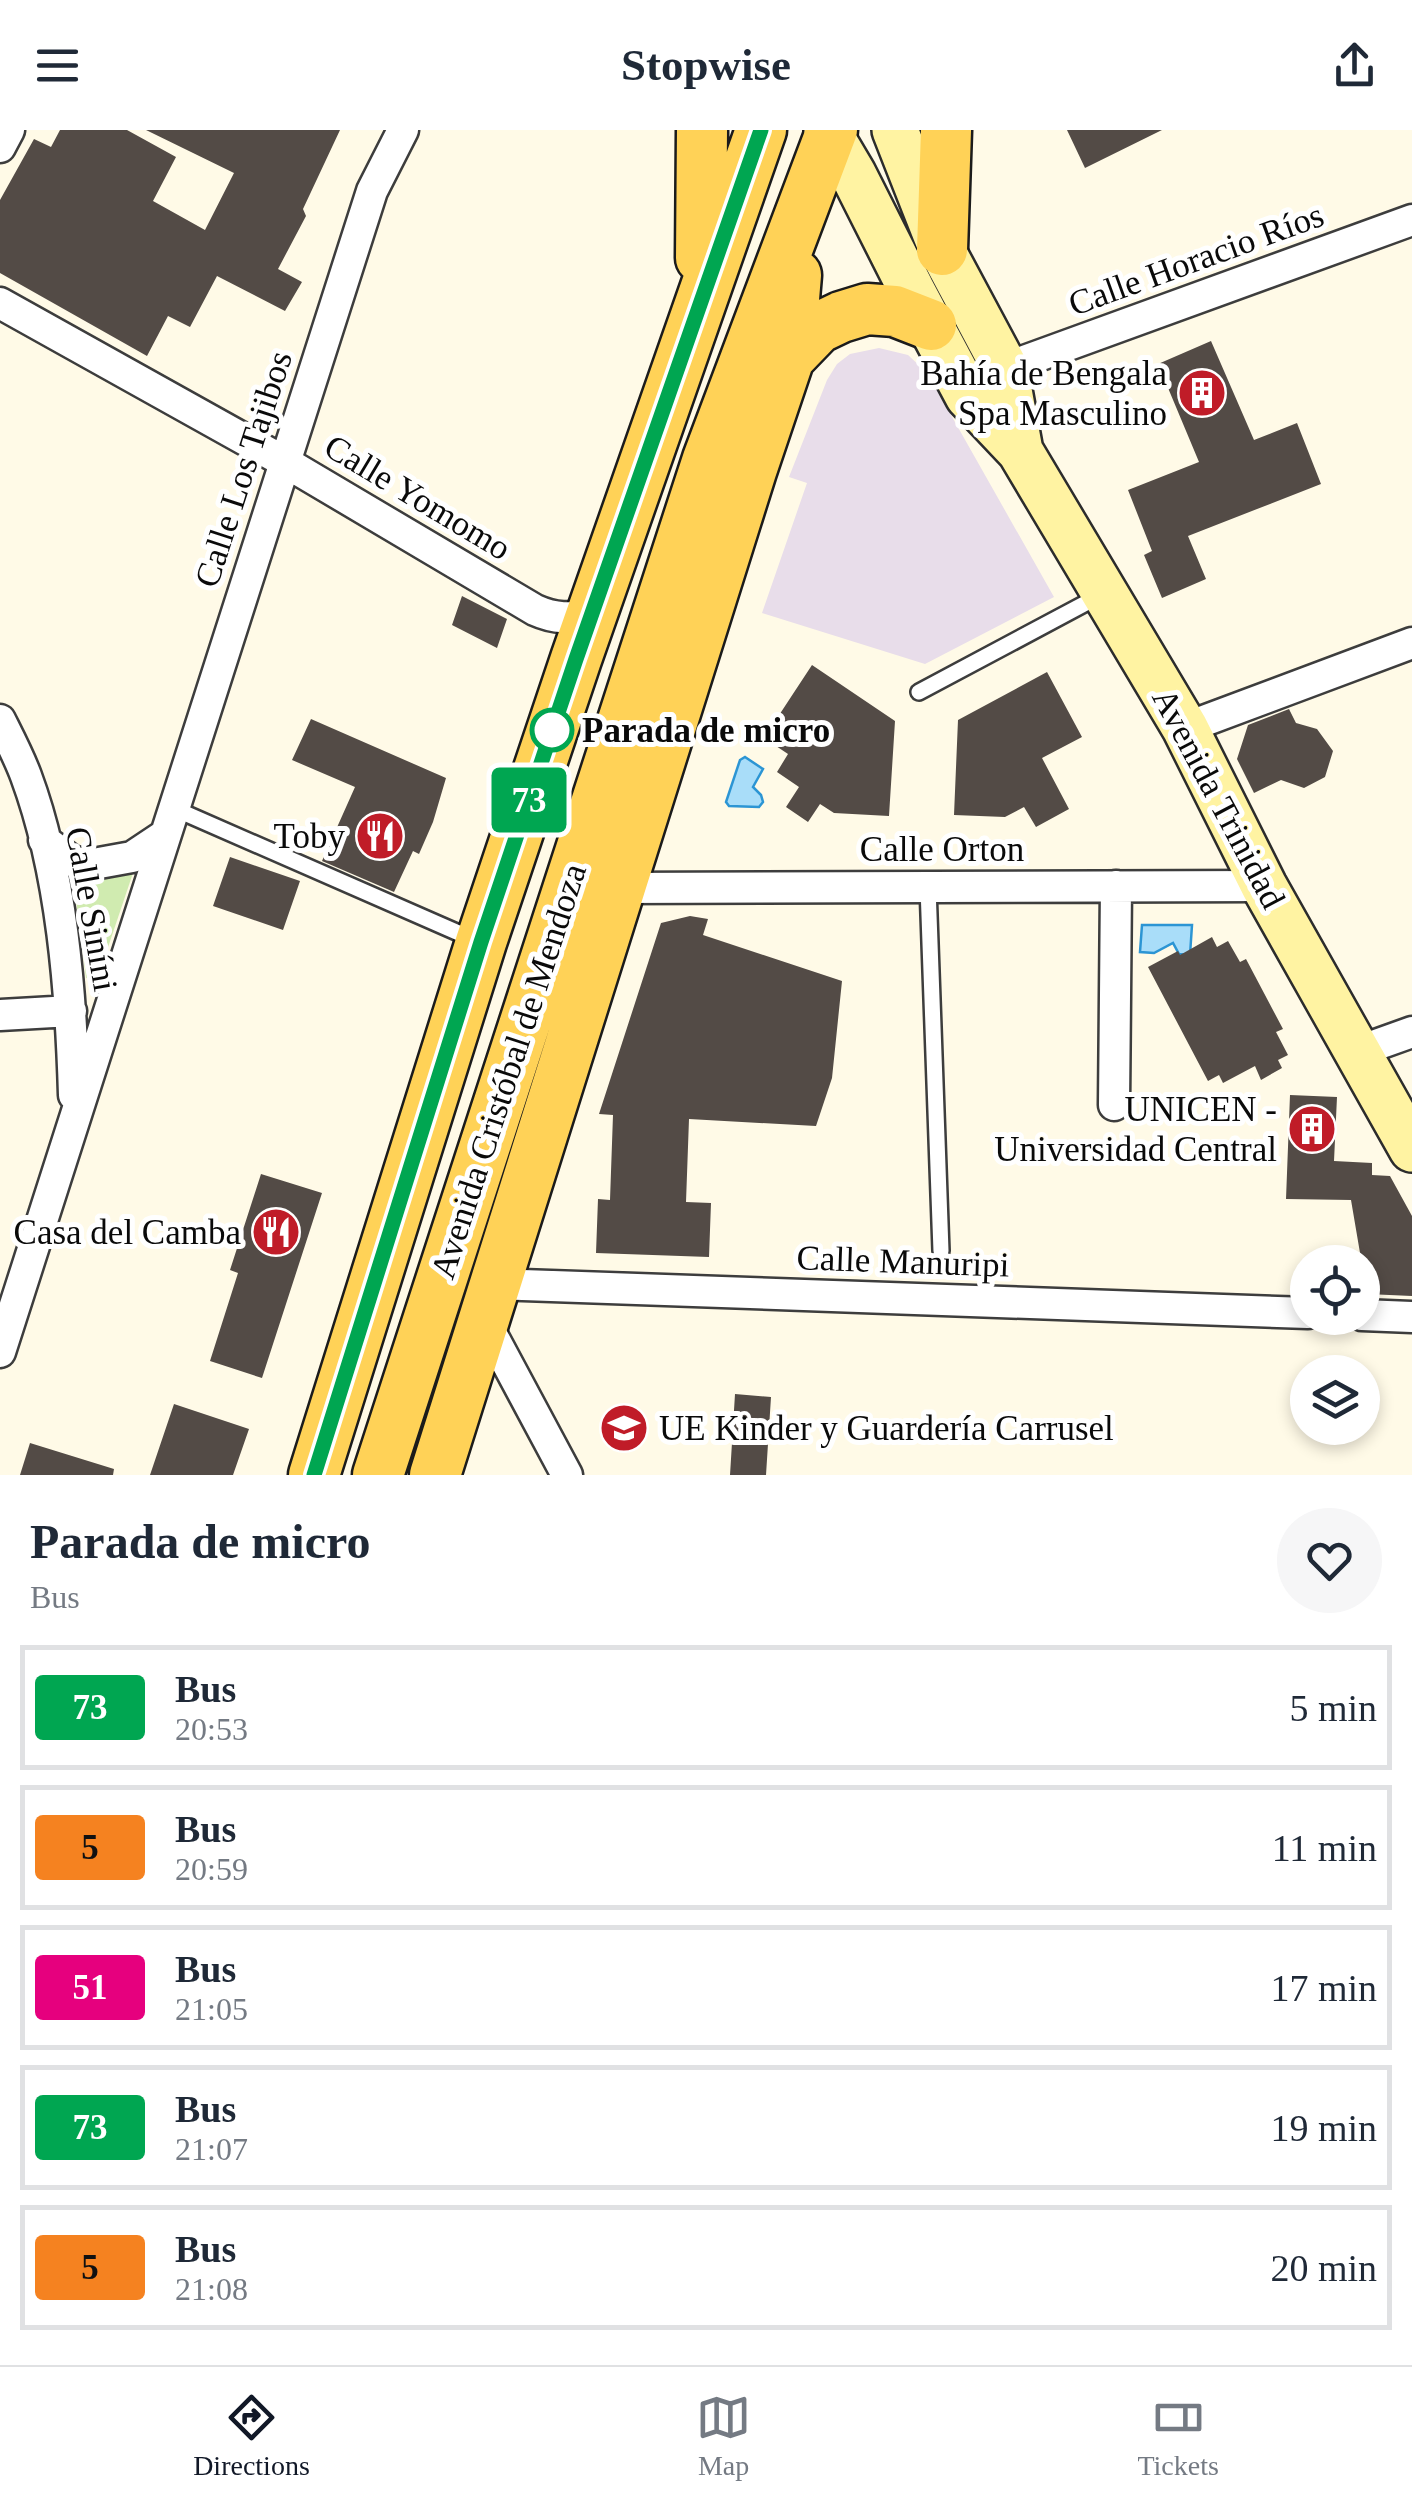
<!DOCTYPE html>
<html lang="en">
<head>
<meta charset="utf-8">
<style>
  :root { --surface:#fff; --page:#f6f6f7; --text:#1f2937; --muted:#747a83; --line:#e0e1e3; --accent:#111827 }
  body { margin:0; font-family:Georgia,serif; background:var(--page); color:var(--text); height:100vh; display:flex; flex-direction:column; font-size:38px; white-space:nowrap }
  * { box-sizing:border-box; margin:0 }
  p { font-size:32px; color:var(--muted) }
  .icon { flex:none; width:55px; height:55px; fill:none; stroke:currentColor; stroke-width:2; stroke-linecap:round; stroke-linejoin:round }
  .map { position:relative; height:1345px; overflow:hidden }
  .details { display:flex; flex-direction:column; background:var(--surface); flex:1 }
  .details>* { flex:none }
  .badge { padding:0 20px; border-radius:8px; font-size:35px; line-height:65px }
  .tools { position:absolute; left:1290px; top:1115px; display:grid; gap:20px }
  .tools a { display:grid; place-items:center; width:90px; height:90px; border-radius:50%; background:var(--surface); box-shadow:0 5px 15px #0003; font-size:50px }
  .map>.badge { position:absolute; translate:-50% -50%; box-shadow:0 0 0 5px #fff }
  .round { display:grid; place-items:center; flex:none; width:105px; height:105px; border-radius:52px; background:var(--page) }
  .headline { display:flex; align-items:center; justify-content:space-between; height:170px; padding:0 30px }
  h1 { font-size:48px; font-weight:700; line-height:75px }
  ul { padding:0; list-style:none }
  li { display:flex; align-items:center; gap:30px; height:125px; margin:0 20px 15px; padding:0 10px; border:5px solid var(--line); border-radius:0px }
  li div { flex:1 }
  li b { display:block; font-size:38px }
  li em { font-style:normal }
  li .badge { min-width:110px; font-weight:700; text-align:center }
  header { display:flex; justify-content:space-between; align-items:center; height:130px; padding:0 30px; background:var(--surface); font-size:45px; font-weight:700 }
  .tab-bar { display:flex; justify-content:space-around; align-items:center; height:140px; border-top:2px solid var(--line); background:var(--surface); font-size:28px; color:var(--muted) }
  .tab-bar a { display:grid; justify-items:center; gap:5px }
  .tab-bar .current { color:var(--accent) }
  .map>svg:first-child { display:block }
  .industrial { fill:#e8ddea }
  .green { fill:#d0ebb0 }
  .water { fill:#a9ddf9; stroke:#2c95d4; stroke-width:2.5 }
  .building { fill:#534b46 }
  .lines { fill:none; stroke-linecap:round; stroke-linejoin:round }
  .lane-casing { stroke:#3d3d3d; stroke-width:20 }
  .street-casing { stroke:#3d3d3d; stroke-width:35 }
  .secondary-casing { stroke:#2c2c2c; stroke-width:50 }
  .primary-casing { stroke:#1b1b1b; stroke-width:55 }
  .lane { stroke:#fff; stroke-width:15 }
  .street { stroke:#fff; stroke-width:30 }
  .secondary { stroke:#fff3a2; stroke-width:45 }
  .primary { stroke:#ffd257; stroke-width:50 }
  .line-casing { stroke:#fff; stroke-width:22 }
  .line { stroke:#00a651; stroke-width:15 }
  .stop-dot { fill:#fff; stroke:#00a651; stroke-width:5 }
  .labels { text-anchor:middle; stroke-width:10; stroke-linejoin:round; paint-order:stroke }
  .street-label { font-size:35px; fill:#0a0a0a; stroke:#fff }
  .poi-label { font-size:35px; fill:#0a0a0a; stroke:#fff; text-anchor:end }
  .stop-label { font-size:35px; font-weight:bold; fill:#0a0a0a; stroke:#fff; text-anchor:start }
</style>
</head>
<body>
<header><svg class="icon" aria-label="menu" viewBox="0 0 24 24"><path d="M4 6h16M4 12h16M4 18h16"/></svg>Stopwise<svg class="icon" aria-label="share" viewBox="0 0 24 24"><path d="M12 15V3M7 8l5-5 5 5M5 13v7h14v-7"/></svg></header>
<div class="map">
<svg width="1412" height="1345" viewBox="0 0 1412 1345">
  <rect width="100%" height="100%" fill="#fffae7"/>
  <path class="industrial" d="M879,218L908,225L922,238L938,262L1054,467L925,534L762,483L807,353L789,347L827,250L837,234L850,224Z"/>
  <path class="green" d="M135,737L97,850L86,848L73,746Z"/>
  <path class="water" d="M745,627L763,639L753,657L761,665L763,672L759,677L729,676L726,672L740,630Z
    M1142,795H1192L1190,825L1179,824L1173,813L1154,823L1140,822Z"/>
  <path class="building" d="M60,0H127L176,27L153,71L205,100L234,43L146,0H340L303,79L306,86L278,139L302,152L285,181L217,146L190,197L168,186L147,226L0,143V70L34,9L51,17Z
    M1067,0H1162L1085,38Z
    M1211,211L1254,310L1297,293L1321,354L1188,406L1206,449L1162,468L1144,425L1152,421L1128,360L1199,332L1158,234Z
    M462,466L507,489L497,518L452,495Z
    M812,535L895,591L889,686L834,683L820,674L808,692L786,677L799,657L777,642L788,624L764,608Z
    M1047,542L1082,607L1042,628L1069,679L1036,697L1024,677L1005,687L954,685L958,590Z
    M1289,579L1296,593L1317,599L1333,621L1325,647L1304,658L1281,650L1254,663L1237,629L1248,595Z
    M311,589L446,648L433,692L419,724L413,721L394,762L322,731L355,657L292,630Z
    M230,727L300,751L283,800L213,776Z
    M690,786L708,789L703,805L842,851L832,948L816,996L689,989L686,1072L711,1073L709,1127L596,1123L598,1069L610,1070L613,985L599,984L661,793Z
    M1212,807L1217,817L1228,811L1240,832L1246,829L1283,899L1276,902L1288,925L1278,930L1282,938L1261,950L1255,936L1223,953L1219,945L1208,951L1148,837L1178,821L1180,825Z
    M1290,965L1337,967L1334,1031L1372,1033V1045L1390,1046L1412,1086V1166L1367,1164L1351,1070L1286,1069Z
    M261,1044L322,1063L262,1248L210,1231L238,1143L230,1140Z
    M735,1264L771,1267L766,1345H730Z
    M174,1274L249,1299L233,1345H150Z
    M30,1313L114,1339L113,1345H20Z"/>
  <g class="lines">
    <g class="lane-casing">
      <path id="lane" d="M919,562L1101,465
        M173,678L477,811
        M928,757L941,1121"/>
    </g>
    <g class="street-casing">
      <path id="street" d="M0,17L9,0
        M0,173L285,332L535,480C555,489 571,489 592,484
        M1005,238L1412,90
        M0,590C9,608 19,627 26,646C62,743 71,862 74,965
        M1185,598L1412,513
        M44,710L72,731L88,735L132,727L165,705
        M620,758L1264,756
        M0,885L71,881
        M1359,921L1412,902
        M1114,975L1116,756
        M497,1154L1308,1183
        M1362,1185L1412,1187
        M484,1190L567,1345
        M0,1222L372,61L403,0"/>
    </g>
    <g class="secondary-casing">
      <path id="secondary" d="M827,0L853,44L911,159L968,266L1020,321L1185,598L1264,756L1412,1019
        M895,0L942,120L1005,238L1020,321"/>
    </g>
    <g class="primary-casing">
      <path id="primary" d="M942,120L946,0
        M701,128L702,0
        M789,228L818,198L841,187L867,179L895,181L931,195
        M314,1345L481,812L576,529L761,0
        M378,1345L708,329L832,0
        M435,1345L751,341L789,228L796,145"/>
    </g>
    <use href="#lane" class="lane"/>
    <use href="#street" class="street"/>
    <use href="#secondary" class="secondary"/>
    <use href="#primary" class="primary"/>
  </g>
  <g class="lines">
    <g class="line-casing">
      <path id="line" d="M314,1345L481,812L576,529L761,0"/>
    </g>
    <use href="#line" class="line"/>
  </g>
  <defs>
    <g id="building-disc" transform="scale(2.5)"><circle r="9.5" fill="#c01c28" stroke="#fff"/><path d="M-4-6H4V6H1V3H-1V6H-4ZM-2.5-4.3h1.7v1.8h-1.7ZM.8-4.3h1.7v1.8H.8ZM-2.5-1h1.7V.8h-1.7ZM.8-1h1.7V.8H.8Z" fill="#fff"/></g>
    <g id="restaurant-disc" transform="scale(2.5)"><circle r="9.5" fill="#c01c28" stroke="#fff"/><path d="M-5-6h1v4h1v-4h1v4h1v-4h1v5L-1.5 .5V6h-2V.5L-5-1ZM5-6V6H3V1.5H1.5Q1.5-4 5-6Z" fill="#fff"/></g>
    <g id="school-disc" transform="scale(2.5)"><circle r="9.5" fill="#c01c28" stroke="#fff"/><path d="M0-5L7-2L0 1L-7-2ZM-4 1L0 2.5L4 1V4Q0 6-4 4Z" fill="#fff"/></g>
  </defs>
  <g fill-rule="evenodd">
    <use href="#building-disc" x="1202" y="263"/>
    <use href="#restaurant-disc" x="380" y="706"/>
    <use href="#building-disc" x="1312" y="999"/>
    <use href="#restaurant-disc" x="276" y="1102"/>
    <use href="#school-disc" x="624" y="1298"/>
  </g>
  <circle class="stop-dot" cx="552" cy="600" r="20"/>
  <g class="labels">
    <g class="street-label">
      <text transform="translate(1196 129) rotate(-20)" y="12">Calle Horacio Ríos</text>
      <text transform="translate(243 339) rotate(-72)" y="12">Calle Los Tajibos</text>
      <text transform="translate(418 367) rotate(31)" y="12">Calle Yomomo</text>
      <text transform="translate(1219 668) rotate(62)" y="12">Avenida Trinidad</text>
      <text x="942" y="731">Calle Orton</text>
      <text transform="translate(92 779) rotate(80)" y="12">Calle Siníni</text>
      <text transform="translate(508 941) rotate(-72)" y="12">Avenida Cristóbal de Mendoza</text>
      <text transform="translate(903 1131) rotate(2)" y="12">Calle Manuripi</text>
    </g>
    <g class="poi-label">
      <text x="1167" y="255">Bahía de Bengala<tspan x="1167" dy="40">Spa Masculino</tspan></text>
      <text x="345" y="718">Toby</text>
      <text x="1277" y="991">UNICEN -<tspan x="1277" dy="40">Universidad Central</tspan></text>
      <text x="241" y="1114">Casa del Camba</text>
      <text x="659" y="1310" text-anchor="start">UE Kinder y Guardería Carrusel</text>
    </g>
    <g class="stop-label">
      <text x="582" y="612">Parada de micro</text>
    </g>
  </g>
</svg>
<div class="tools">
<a><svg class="icon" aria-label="locate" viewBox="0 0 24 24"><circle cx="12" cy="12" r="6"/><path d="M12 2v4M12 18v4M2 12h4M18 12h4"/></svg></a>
<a><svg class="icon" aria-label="layers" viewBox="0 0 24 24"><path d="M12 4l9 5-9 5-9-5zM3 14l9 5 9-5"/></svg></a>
</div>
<b class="badge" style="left:529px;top:670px;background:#00a651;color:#fff">73</b>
</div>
<section class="details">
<div class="headline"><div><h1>Parada de micro</h1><p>Bus</p></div><a class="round"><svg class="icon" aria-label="heart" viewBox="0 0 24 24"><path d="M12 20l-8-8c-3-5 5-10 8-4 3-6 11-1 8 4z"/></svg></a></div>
<ul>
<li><span class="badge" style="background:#00a651;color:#fff">73</span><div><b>Bus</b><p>20:53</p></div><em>5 min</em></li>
<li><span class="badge" style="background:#f58220;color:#111">5</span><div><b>Bus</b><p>20:59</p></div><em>11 min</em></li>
<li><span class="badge" style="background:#e6007e;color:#fff">51</span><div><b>Bus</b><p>21:05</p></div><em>17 min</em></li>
<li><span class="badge" style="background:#00a651;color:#fff">73</span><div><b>Bus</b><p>21:07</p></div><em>19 min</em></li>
<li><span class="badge" style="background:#f58220;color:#111">5</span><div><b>Bus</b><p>21:08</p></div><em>20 min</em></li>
</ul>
</section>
<nav class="tab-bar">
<a class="current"><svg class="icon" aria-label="directions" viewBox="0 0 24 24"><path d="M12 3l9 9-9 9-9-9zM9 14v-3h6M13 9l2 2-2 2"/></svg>Directions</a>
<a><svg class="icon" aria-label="map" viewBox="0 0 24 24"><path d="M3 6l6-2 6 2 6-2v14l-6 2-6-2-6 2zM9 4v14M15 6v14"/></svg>Map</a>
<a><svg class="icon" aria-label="tickets" viewBox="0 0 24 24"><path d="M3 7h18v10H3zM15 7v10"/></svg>Tickets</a>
</nav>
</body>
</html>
